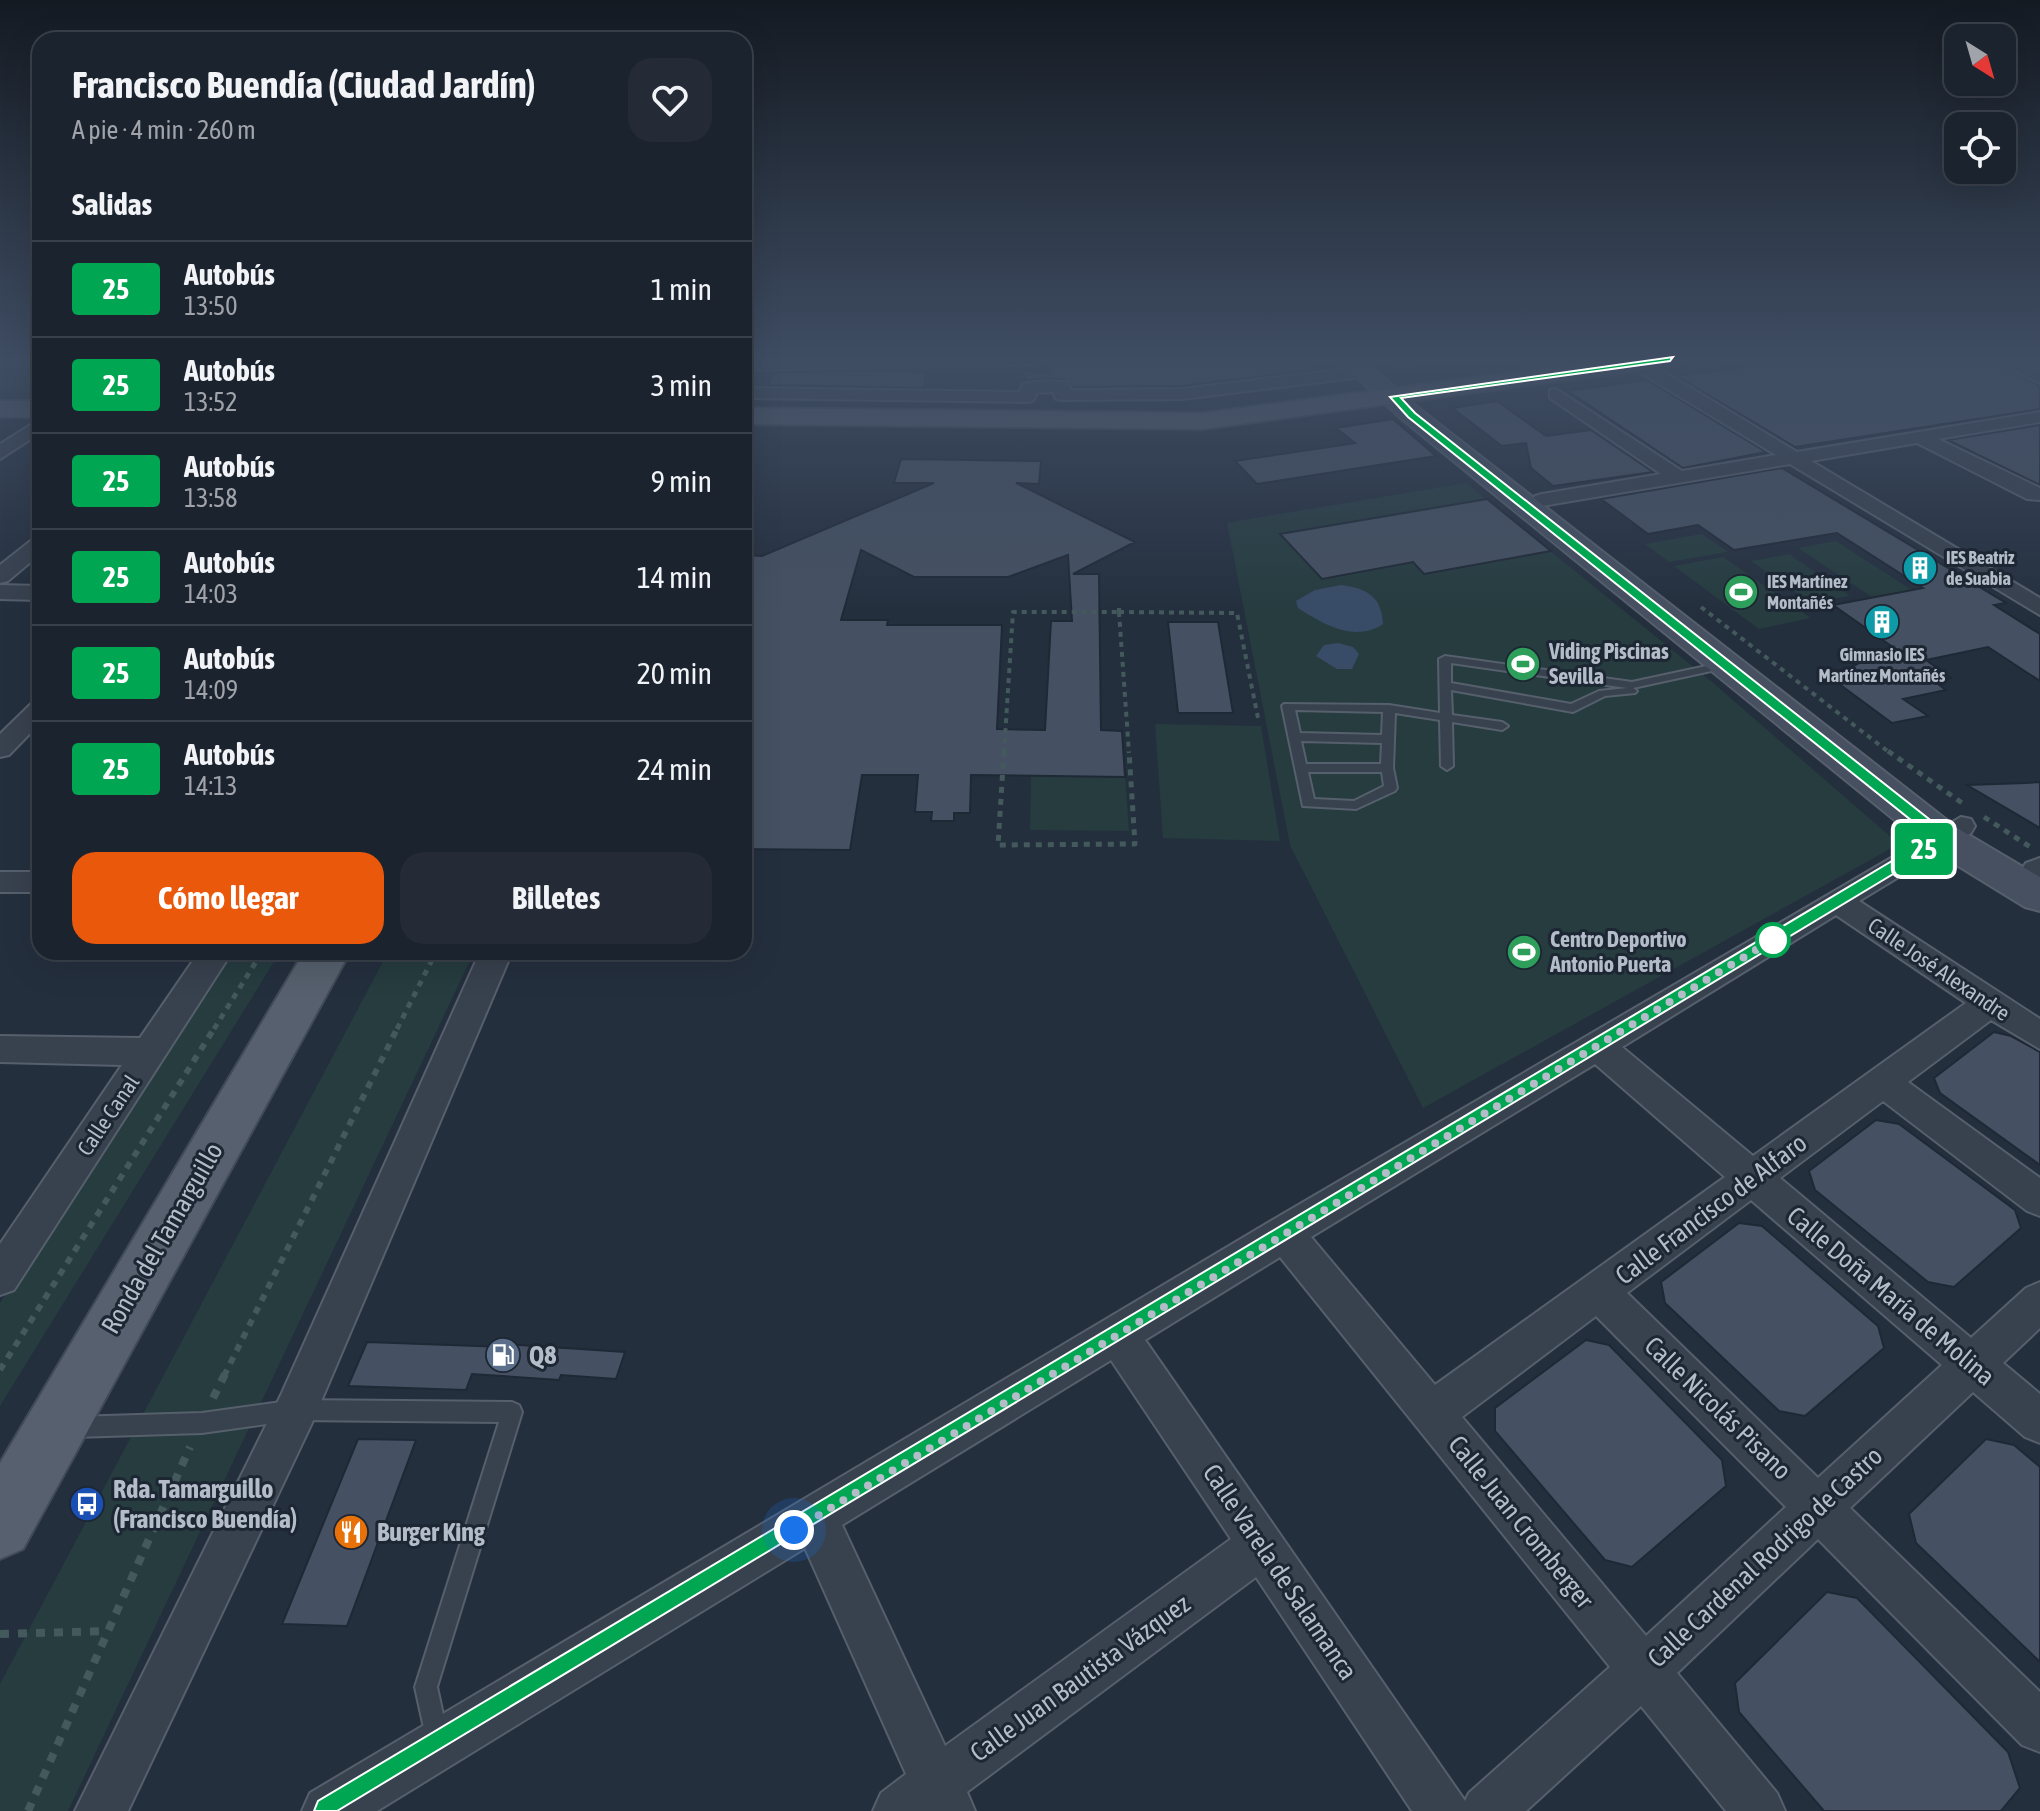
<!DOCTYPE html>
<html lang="es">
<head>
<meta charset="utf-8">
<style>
  :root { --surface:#1b232e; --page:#242b36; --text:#f1f3f6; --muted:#a0a4aa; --line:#39404a; --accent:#ea580c }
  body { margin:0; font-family:"Asap Condensed",sans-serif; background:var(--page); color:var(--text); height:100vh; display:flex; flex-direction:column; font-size:30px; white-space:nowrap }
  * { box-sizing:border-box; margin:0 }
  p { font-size:26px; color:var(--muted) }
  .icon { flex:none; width:44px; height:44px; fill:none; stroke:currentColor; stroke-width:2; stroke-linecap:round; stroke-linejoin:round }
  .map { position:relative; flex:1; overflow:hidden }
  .panel { position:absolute; left:32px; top:32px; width:720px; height:928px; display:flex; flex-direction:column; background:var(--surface); border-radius:24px; box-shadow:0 8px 32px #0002,0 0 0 2px var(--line) }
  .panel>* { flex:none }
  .badge { padding:0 16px; border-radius:6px; font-size:28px; line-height:52px }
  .needle { width:52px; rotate:143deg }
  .buttons { position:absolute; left:1944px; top:24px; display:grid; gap:16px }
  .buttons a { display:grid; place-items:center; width:72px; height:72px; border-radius:16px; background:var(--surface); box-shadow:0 8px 32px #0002,0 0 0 2px var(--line); font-size:40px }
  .you { position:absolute; width:40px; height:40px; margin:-20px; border:6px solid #fff; border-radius:50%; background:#1a73e8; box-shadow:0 0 0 12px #1a73e833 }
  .map>.badge { position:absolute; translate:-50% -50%; box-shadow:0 0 0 4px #fff }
  h2 { padding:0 40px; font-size:30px; line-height:72px }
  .round { display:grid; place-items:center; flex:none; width:84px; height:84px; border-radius:24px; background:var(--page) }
  .headline { display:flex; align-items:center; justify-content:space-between; height:136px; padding:0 40px }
  h1 { font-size:38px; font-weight:700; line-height:60px }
  .cta { display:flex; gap:16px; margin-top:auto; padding:16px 40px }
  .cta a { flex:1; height:92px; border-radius:24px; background:var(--accent); color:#fff; font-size:32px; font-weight:700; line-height:92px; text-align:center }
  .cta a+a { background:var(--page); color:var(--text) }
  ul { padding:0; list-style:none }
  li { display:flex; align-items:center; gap:24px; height:96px; padding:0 40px; border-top:2px solid var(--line) }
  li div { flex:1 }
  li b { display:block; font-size:30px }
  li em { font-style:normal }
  li .badge { min-width:88px; font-weight:700; text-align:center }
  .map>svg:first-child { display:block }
  .green { fill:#263c3f }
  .water { fill:#394c67 }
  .building { fill:#455162; stroke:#1f2835; stroke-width:2; fill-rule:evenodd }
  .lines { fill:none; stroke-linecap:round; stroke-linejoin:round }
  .lane-casing { stroke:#565f6c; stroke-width:4 }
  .street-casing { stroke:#565f6c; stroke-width:4 }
  .secondary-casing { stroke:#565f6c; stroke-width:4 }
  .primary-casing { stroke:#414a57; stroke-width:4 }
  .path-far4 { stroke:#44595c; stroke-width:3; stroke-dasharray:4 4; stroke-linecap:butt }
  .path-far3 { stroke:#44595c; stroke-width:4; stroke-dasharray:5 5; stroke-linecap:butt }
  .path-far2 { stroke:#44595c; stroke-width:5; stroke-dasharray:6 6; stroke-linecap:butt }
  .path-far1 { stroke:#44595c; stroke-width:6; stroke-dasharray:7 7; stroke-linecap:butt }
  .path { stroke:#44595c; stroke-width:8; stroke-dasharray:9 9; stroke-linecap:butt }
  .lane { fill:#38414e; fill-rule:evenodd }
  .street { fill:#38414e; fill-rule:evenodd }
  .secondary { fill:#465061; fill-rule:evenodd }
  .primary { fill:#56606e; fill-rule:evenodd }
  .line { fill:#00a651; stroke:#fff; stroke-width:2 }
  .walk { stroke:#b4bcc9; stroke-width:8; stroke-dasharray:0 14.4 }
  .stop-dot { fill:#fff; stroke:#00a651; stroke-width:4 }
  .labels { text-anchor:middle; stroke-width:6; stroke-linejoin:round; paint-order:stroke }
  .far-poi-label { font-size:18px; font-weight:bold; fill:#b4bcc9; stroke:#1d2633; text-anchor:start }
  .poi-label { font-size:22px; font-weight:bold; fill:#b4bcc9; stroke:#1d2633; text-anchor:start }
  .street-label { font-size:22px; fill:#b4bcc9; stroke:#1d2633 }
  .near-street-label { font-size:26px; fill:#b4bcc9; stroke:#1d2633 }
  .near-poi-label { font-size:26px; font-weight:bold; fill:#b4bcc9; stroke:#1d2633; text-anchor:start }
</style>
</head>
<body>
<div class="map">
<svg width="2040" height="1811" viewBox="0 0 2040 1811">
  <rect width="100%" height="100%" fill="#242f3e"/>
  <path class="green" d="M0,359H40V392L0,391Z
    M1466,483L1712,682L1899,844L1423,1108L1290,845L1227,523Z
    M1702,534L1728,552L1669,562L1645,544Z
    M1836,541L1969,627L1929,635L1798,548Z
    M1789,554L1850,596L1811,603L1751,561Z
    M1723,557L1811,618L1759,629L1674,566Z
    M1155,724L1261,726L1280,841L1163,838Z
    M1032,730L1122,731L1129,831L1030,830Z
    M230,952H280L0,1406V1303Z
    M388,952H474L68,1811H0V1684Z"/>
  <path class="water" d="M1341,585C1367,588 1382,597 1383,624C1355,643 1323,624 1298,608L1296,601L1315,590Z
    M1338,643L1353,647L1359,654L1352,669H1337L1316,656L1324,645Z"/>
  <path class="building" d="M1207,359H1311L1312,370L1182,386L1073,387L1063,379L1026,380L1023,371L1050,372V365Z
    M1797,359H1986L2040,386V409L1795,447L1677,376Z
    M867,370L927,372L924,388L768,385L774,372Z
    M1647,380L1766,452L1683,468L1568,391Z
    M1497,401L1546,436L1591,430L1653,472L1553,486L1531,468L1526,443L1502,446L1452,408Z
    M1393,419L1436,456L1257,484L1235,461L1355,443L1336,428Z
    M2040,425V485L1948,440Z
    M901,459L1041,461L1039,484L1016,483L1135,542L1073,574H1099L1101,730L1122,731L1125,777L971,775L970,813H954V821H931L932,812H915L918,775H862L850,850L744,849V555L762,556L934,483H894ZM861,550L914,577H1008L1068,555L1072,621H1051L1045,730L997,729L1002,625H887L888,620H841Z
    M1782,468L2006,603L1994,605L2040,634V681L1988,647L1926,660L1951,678L1934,681L1946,690L1903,699L1928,716L1892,723L1831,678L1859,663L1904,655L1833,605L1923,588L1837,533L1734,550L1698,525L1648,534L1601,499Z
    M1487,499L1551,551L1424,574L1413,562L1322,579L1280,534Z
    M1168,622H1218L1233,713H1178Z
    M2040,782V828L1967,785L2026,783Z
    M1994,1032L2011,1036L2040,1052V1165L1940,1093L1934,1078Z
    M1876,1120L1899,1124L2015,1210L2021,1228L1954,1287L1928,1282L1815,1190L1809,1171Z
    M1739,1223L1762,1226L1878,1326L1884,1348L1805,1416L1779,1411L1665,1303L1661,1282Z
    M1586,1340L1609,1345L1722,1460L1726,1486L1632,1567L1605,1560L1495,1431V1408Z
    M367,1342L504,1347L505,1344L625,1352L616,1379L561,1375L559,1380L472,1374L466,1390L348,1386Z
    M358,1439L416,1440L347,1626L282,1624Z
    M1986,1439L2014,1445L2040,1467V1662L1916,1543L1909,1514Z
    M1827,1592L1857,1598L2008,1752L2020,1788L2001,1811H1824L1739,1712L1735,1683Z"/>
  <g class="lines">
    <g class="lane-casing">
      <path id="lane" d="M1445,656L1632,682L1725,662L1731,665L1725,668L1633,688L1637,691L1635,693L1605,696L1573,712L1451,690L1452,715L1502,722L1508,726L1502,730L1452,722L1453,766L1447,770L1441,766L1440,720L1395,713L1393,768L1397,788L1395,791L1356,809L1303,806L1282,706L1284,704L1389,705L1440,713L1439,659ZM1451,663L1627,688L1599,691L1571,704L1451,683ZM1295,710L1383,712L1382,735L1300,733ZM1301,741L1382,743L1381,764H1306ZM1308,772H1382L1384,786L1354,801L1314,799Z
        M296,1400L512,1402L519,1405L522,1412L437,1687L448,1738L444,1746L436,1750L428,1746L415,1687L499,1422L296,1420L202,1433L74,1437L67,1434L64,1427L67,1420L74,1417L202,1413Z"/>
    </g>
    <g class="street-casing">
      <path id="street" d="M1042,359L1034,364L744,370V360Z
        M1520,359H1538L1557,375L1554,379H1542Z
        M1635,359H1643L1797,452L2040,412V422L1938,439L2040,488V500L2027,499L1917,443L1811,461L2040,598V615L1790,464L1542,506L1535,504L1532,500L1535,496L1542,494L1661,474L1550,398V390L1556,389L1682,471L1776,455L1631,367L1629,363Z
        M1989,359H2010L2040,372V383Z
        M1364,367L1372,372L1370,376L1182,399L1062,400L1056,399L1053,392L1037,393L1033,401L1027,402L744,398V388L1019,392L1023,384C1036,381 1055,380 1068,383L1071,390L1182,389Z
        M40,419V433L0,459V444Z
        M40,537V554L8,581L0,583V565L33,539Z
        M0,585L40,586V600L0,599Z
        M40,701V723L9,755L0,757V734L31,704Z
        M1961,817L1971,819L1975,826L1971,833L1859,901L2040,1019V1049L1991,1020L1908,1082L2040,1178V1216L2027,1211L1883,1101L1780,1178L1971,1338L2026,1288L2040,1282V1328L2003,1363L2040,1394V1443L2025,1437L1973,1392L1850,1508L2040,1692V1752L2022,1745L1818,1539L1677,1673L1777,1793L1785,1811H1726L1641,1706L1526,1811H1412L1256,1577L967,1792L975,1811H873L881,1793L906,1774L805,1548L377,1811H302L310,1793L1271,1221ZM1836,915L1966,1003L1753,1156L1622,1047ZM1595,1064L1725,1177L1435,1385L1311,1237ZM1751,1200L1942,1365L1818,1478L1627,1293ZM1280,1257L1610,1667L1469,1793L1465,1801L1145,1340ZM1596,1316L1786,1507L1646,1636L1462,1417ZM1111,1360L1231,1539L945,1746L842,1525Z
        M2040,858V879L2026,877L2021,870L2026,863Z
        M0,872H40V892H0Z
        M199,952H232L14,1290L0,1295V1244L122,1065L0,1062V1036L140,1038Z
        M480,952H512L311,1425L128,1811H75L281,1395Z"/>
    </g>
    <g class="secondary-casing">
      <path id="secondary" d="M1337,359H1362L1421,410L1957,828L2040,877V911L2025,907L1929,848L1403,420Z"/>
    </g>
    <g class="primary-casing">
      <path id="primary" d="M1618,359H1683L1671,366L1203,429L744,424V408L1203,413Z
        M0,401H40V417H0Z
        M304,952H350L23,1549L0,1559V1463Z"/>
    </g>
    <path class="path-far4" d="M1393,367L1451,359
      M1690,368L1752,359"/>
    <path class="path-far3" d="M1701,607L1890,753
      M1119,608V612
      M1119,612L1237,613L1258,718
      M1119,612L1129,753
      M1004,753L1013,612H1119"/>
    <path class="path-far2" d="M1004,751L998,845L1135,844L1129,751
      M1888,751L1965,805
      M1984,817L2032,848
      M214,1029L262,952
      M397,1029L436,952"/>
    <path class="path-far1" d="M0,1370L215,1027
      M224,1376L398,1027"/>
    <path class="path" d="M213,1398L225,1374
      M0,1634L108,1631
      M28,1811L190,1447"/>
    <use href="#lane" class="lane"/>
    <use href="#street" class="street"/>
    <use href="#secondary" class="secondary"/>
    <use href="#primary" class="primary"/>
  </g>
  <linearGradient id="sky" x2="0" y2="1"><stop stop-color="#141a22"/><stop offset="0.59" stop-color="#3f4d63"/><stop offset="1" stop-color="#3f4d63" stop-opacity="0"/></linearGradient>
  <rect width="2040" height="612" fill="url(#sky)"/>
  <path class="line" d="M1673,357L1670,361L1401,398L1415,413L1948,834V841L337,1811H314L318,1801L1932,837L1408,417L1390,397Z"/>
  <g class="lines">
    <path class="walk" d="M794,1530L1784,933L1773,940"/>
  </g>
  <defs>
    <g id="building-disc" transform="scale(1.8)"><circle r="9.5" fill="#0f9aa8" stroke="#1d2633"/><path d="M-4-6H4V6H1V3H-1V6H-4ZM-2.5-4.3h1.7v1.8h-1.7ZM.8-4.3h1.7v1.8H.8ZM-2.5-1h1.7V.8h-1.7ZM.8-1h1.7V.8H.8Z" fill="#fff"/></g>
    <g id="stadium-disc" transform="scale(1.8)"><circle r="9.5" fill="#2e9e5b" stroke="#1d2633"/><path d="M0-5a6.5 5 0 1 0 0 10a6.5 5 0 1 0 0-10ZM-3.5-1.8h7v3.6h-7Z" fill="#fff"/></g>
    <g id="fuel-disc" transform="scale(1.8)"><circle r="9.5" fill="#5c6f8a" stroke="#1d2633"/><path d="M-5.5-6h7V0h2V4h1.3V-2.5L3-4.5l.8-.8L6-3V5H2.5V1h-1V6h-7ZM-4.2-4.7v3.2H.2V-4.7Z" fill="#fff"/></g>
    <g id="bus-disc" transform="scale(1.8)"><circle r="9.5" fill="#1a4fb4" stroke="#1d2633"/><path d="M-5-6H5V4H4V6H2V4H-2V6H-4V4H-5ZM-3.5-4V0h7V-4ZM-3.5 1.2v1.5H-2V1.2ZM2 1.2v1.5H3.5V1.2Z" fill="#fff"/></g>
    <g id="restaurant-disc" transform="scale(1.8)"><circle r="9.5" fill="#e8710a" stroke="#1d2633"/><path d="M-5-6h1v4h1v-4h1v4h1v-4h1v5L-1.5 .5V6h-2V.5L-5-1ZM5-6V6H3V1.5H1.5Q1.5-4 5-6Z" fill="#fff"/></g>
  </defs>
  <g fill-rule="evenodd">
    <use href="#building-disc" x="1920" y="568"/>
    <use href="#stadium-disc" x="1741" y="592"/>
    <use href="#building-disc" x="1882" y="622"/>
    <use href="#stadium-disc" x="1523" y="664"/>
    <use href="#stadium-disc" x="1524" y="952"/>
    <use href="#fuel-disc" x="503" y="1355"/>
    <use href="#bus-disc" x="87" y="1504"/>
    <use href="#restaurant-disc" x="351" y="1532"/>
  </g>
  <circle class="stop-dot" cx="1773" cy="940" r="16"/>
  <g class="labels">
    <g class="far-poi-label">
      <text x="1946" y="564">IES Beatriz<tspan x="1946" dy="21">de Suabia</tspan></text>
      <text x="1767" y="588">IES Martínez<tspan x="1767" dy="21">Montañés</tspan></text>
      <text x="1882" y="661" text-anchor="middle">Gimnasio IES<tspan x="1882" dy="21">Martínez Montañés</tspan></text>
    </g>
    <g class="poi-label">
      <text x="1549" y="659">Viding Piscinas<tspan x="1549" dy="25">Sevilla</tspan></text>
      <text x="1550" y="947">Centro Deportivo<tspan x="1550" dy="25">Antonio Puerta</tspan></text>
    </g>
    <g class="street-label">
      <text transform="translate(1939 969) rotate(34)" y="8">Calle José Alexandre</text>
      <text transform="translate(108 1115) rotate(-56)" y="8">Calle Canal</text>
    </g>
    <g class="near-street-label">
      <text transform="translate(1711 1209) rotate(-37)" y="9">Calle Francisco de Alfaro</text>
      <text transform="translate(162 1238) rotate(-60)" y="9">Ronda del Tamarguillo</text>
      <text transform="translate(1891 1296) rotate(40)" y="9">Calle Doña María de Molina</text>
      <text transform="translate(1718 1408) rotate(44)" y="9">Calle Nicolás Pisano</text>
      <text transform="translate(1521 1522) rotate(51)" y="9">Calle Juan Cromberger</text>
      <text transform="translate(1765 1557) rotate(-43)" y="9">Calle Cardenal Rodrigo de Castro</text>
      <text transform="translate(1280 1572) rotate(56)" y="9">Calle Varela de Salamanca</text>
      <text transform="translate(1080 1678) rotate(-36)" y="9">Calle Juan Bautista Vázquez</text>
    </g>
    <g class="near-poi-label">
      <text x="529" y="1364">Q8</text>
      <text x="113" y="1498">Rda. Tamarguillo<tspan x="113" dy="30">(Francisco Buendía)</tspan></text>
      <text x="377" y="1541">Burger King</text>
    </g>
  </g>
</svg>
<div class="buttons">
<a><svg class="needle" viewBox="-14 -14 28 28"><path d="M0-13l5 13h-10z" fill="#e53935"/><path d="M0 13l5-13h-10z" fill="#a0a4aa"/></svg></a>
<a><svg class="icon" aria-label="locate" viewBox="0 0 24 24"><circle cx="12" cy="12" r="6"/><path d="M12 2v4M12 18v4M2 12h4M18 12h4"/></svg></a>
</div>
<div class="you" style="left:794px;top:1530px"></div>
<b class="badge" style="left:1924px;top:849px;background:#00a651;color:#fff">25</b>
<section class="panel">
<div class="headline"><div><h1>Francisco Buendía (Ciudad Jardín)</h1><p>A pie · 4 min · 260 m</p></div><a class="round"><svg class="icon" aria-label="heart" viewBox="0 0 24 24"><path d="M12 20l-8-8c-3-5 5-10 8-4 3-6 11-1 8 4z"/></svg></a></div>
<h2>Salidas</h2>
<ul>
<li><span class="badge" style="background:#00a651;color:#fff">25</span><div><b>Autobús</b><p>13:50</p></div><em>1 min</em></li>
<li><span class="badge" style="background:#00a651;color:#fff">25</span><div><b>Autobús</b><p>13:52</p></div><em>3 min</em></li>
<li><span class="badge" style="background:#00a651;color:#fff">25</span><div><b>Autobús</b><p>13:58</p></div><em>9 min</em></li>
<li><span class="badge" style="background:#00a651;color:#fff">25</span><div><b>Autobús</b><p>14:03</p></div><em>14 min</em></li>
<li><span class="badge" style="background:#00a651;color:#fff">25</span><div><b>Autobús</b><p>14:09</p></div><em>20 min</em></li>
<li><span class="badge" style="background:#00a651;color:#fff">25</span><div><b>Autobús</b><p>14:13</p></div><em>24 min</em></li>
</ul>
<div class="cta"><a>Cómo llegar</a><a>Billetes</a></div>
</section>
</div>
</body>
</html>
